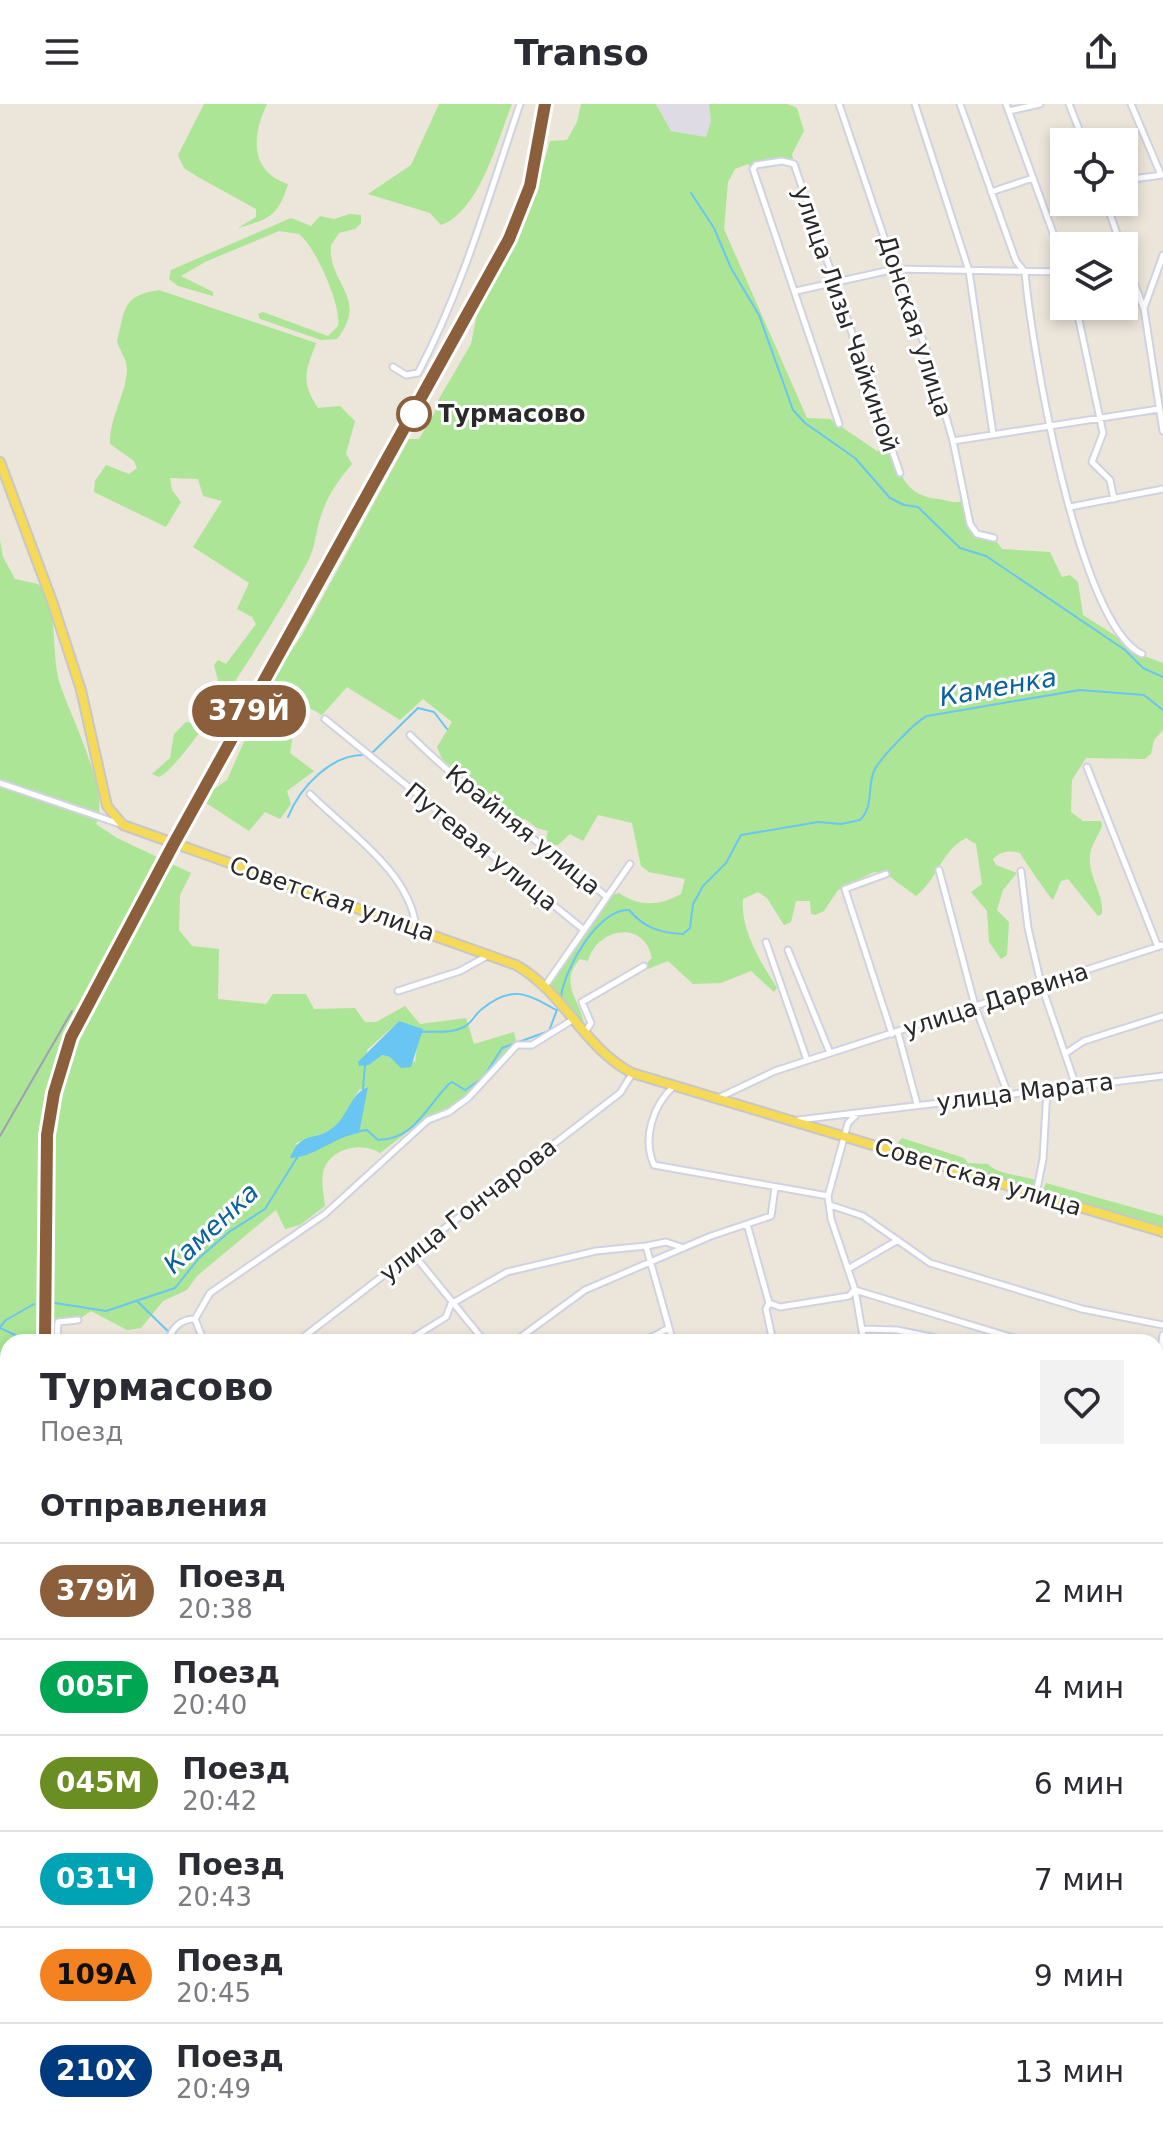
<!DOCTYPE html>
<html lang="ru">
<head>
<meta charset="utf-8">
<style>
  :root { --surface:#fff; --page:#f2f2f3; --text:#2b2b33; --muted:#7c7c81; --line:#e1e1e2 }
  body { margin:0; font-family:"DejaVu Sans",sans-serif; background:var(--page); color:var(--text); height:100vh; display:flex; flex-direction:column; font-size:30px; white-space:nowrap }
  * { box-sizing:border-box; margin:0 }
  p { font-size:26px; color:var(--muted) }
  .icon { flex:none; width:44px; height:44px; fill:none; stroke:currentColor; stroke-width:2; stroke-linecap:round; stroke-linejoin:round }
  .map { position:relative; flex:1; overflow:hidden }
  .side { position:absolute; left:0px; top:1230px; width:1164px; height:800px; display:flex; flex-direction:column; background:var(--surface); border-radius:24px 24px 0 0; box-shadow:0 4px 12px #0003 }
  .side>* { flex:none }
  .badge { padding:0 16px; border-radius:26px; font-size:28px; line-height:52px }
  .controls { position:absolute; left:1050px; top:24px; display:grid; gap:16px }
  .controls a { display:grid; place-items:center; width:88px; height:88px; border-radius:0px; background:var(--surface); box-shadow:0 4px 12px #0003; font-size:40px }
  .map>.badge { position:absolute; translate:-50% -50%; box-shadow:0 0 0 4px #fff }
  h2 { padding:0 40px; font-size:30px; line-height:72px }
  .round { display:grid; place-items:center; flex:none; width:84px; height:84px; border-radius:0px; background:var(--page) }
  .overview { display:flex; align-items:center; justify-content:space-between; height:136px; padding:0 40px }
  h1 { font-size:38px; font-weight:600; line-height:60px }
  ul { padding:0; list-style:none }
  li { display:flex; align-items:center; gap:24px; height:96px; padding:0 40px; border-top:2px solid var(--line) }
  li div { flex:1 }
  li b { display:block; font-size:30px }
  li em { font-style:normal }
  li .badge { min-width:88px; font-weight:700; text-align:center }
  header { display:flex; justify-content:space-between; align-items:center; height:104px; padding:0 40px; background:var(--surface); font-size:36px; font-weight:600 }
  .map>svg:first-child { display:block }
  .industrial { fill:#dedbe4 }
  .green { fill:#abe595; fill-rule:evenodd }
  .water { fill:#69c5f2 }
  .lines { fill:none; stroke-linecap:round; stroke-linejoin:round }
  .stream { stroke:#69c5f2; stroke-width:2 }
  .minor-casing { stroke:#d0d2e3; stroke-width:9 }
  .major-casing { stroke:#c7c7c7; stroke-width:12 }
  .minor { stroke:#fff; stroke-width:5 }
  .major { stroke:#f5da57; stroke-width:8 }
  .rail { stroke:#9d9fb4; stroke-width:2 }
  .line-casing { stroke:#fff; stroke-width:18 }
  .line { stroke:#8b5e3c; stroke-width:12 }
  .stop-dot { fill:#fff; stroke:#8b5e3c; stroke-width:4 }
  .labels { text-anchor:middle; stroke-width:6; stroke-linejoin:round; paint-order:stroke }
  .street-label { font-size:24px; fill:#292929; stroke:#fff }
  .stop-label { font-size:24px; font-weight:bold; fill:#292929; stroke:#fff; text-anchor:start }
  .water-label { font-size:26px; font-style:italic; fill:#09619d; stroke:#fff }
</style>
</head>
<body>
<header><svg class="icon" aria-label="menu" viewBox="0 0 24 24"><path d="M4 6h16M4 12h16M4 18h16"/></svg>Transo<svg class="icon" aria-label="share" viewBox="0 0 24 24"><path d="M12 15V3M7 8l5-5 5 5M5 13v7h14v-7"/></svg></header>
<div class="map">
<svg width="1163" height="2030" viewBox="0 0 1163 2030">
  <rect width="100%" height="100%" fill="#ece5da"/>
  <path class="industrial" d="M656,0H709L711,17L706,33L671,27Z"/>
  <path class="green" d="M204,0H267C252,31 249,67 288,80C278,112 270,115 238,124L256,113V105L198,73L184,64L178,51Z
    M439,0H512C498,35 479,108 441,121L430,109L368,90L411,61Z
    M581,0H656L671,27L706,33L711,17L709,0H788L797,4L804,27L792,50L794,60L789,57L756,61L753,65L748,60L735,65L728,78L724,125L807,314L830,315L877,347L889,342C900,369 905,392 938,395C948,396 952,400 963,397L977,430L994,434L1002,445L1050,448L1062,473L1070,471L1078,478L1083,511L1119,534L1128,546L1163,559V626L1154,636L1151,650L1145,655L1086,654L1072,676L1071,708L1083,717H1101L1102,722C1098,733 1091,740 1090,752C1088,773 1104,789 1102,810L1098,812L1068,775L1061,777L1053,796C1050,794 1022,753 1020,749C1010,746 1001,747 993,755L996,761L1017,769L1003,786L997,806L1009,818L1007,851L1001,855L989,838L987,807L971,788L982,780L976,740L966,734C940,748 938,775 916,792L886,770L874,768L838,786L824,807L815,811L811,810L810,797H796L791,818L784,821L767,794L758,788L743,795C740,825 761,859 777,884L774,888L751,867L721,879L693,880L668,857L648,865L644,862L652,854C644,815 597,824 588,857L580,855C555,882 587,901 584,929L545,882L607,793L619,789C639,803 659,802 681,790L685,775L649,768L641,762L632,719L598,711L583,737L570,730L558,741H551L546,735L548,727L537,724L525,715L517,718L442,655L437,643L452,618L423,595L400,616L347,583L322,611L308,603L294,625L290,649L314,667L287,687L291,700L280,715L265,708L249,727L200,695L227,676L273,573L302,531L409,335H419L435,308L436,300L471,240L477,210L516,135L537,83L550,37L567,36L577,18Z
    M350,110L361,111V119L355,125L339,129L331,141C327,179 370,194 337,235L321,236L260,215L258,210L263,208L328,232L338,222C342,202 315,142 299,130L279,127L205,158L181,172L213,188V192L178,182L169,175L171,166L291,114L311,122L320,112L334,115Z
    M159,186L316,239C306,267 300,277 318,304L340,302L355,317L346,350L352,360C339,375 327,392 321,412C316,425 316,439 310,453C294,487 186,662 159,673L152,670L170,654L174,630L186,618L196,619L219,580L214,561L218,556L226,560L256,520L252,513L237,505L249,479L193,443L222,397L203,392L198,375L170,374L172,386L181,398L166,423L94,388L95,377L106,361L129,370L137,364L134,357L110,340C109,314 126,291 127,266C127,254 120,248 117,237C126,203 122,192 159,186Z
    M0,436L3,453L15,475L38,480C60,503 50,549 60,580C71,614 111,689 96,720L117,734L191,769L180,791L179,826L192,842L219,845L218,895L266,900L273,890H306L314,905L355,904L365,918H376L405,902L420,920L466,914L474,940L514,928L517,941L490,973L449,1008L422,1017L380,1049C362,1037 328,1044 323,1069C321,1080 324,1092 325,1102L300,1121L285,1125L276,1106L197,1172L187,1186L163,1197L141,1224L127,1226L91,1207L78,1216L58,1218L57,1238H8L7,1412L0,1411ZM399,917L418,935L415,958L381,951L369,961L367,946ZM367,983L359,1028C332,1033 325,1049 295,1040C309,1032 320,1032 332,1025C345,1015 350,999 359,986Z
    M902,1034L964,1054L968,1059L988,1060C998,1071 1021,1071 1036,1076L1032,1085L902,1043L898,1038Z
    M1046,1079L1163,1112V1123L1042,1089Z
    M8,1465V1731L1,1728L0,1717V1475Z
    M0,1774L8,1775V1997L0,1989Z
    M35,2022H406L401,2030H43Z"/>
  <path class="water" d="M399,917L423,925L411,963L401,964L390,953L382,951L369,961L359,962L358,958Z
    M368,983L359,1029C334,1033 313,1054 290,1054C302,1024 316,1039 335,1022C348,1011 351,989 368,983Z"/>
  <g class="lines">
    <path class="stream" d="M691,89L714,124L731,164L759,211L793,306L805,319L855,354L890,394L904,401L918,403L960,444L986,452L1125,546L1143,564L1163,573
      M372,649L418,604L434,608L447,625
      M288,713C300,683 332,649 366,651
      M561,893C564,866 598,804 629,806C644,824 661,829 683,830L690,824L693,800L703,782L726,759L741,731L818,718L841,720L860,716C874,702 867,684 874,667C879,655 916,617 927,612L1080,586L1144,591L1163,606
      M421,928C437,927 450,930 464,923C472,919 475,910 482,905C511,881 527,889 556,906
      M363,986L365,960
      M360,1027L367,1026L378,1036C414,1036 426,1003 449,980L452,978L465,986L483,974L502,944L549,927L558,903
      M137,1197L179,1238
      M55,1199L106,1207L175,1184L199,1154L229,1128L265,1105L298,1052
      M0,1223L6,1216L34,1200
      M0,1224L15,1231L17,1236L9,1238"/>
    <g class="minor-casing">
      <path id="minor" d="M839,0L888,145L927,247L953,337L970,420L977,430L994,434
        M915,0L969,167L993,330
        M960,0L1016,157L1025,168C1031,239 1078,521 1142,550
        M1006,0L1064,159
        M1069,0L1084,38
        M1131,0L1161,71
        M1009,7L1040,0
        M1124,76L1163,71
        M991,88L1033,74
        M1106,98L1121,142
        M1124,152L1144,205L1163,327
        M796,187L895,165L1064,168
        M1076,202L1103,329L1092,358L1110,376L1114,395
        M1144,204L1163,151
        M393,263L406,271L418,269C463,184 489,91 520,0
        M839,320L753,65L756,61L782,57L794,60L900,369
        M953,337L1159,305
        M1070,403L1163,385
        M325,615L584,826
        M410,631C471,692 541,738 607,793
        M1087,663L1158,843
        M0,679L120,720
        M310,690C348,728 409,767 416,823
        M939,766L975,902L1008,990
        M1021,767L1028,824L1041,880L1076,982
        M886,770L845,785L892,930
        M766,838L807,956
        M788,846L830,949
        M545,882L630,760
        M398,887L460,867L489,851
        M585,928L591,919L582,898L644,862
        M898,929L917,1000
        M1066,949L1084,937L1163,912
        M674,982C653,1001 642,1034 654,1061L828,1092
        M718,994L775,967L1163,841
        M858,1009L848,1019L828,1092L831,1115L855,1186L864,1238
        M798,1016L1163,972
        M1036,1090L1043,1055L1047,986
        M830,1101L863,1112L930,1159L1082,1205L1163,1221
        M747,1120L769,1199
        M646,1142L666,1138L684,1144
        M419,1144V1157L485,1238
        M848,1165L898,1136
        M855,1186L1027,1238
        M769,1199L780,1203L849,1192L854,1186
        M769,1199L766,1205L773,1238
        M863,1225L897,1226L955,1238
        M57,1238L58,1218L78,1216
        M168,1238C171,1225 180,1215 195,1215
        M204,1238L195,1215L210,1189L325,1110L428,1016L449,1008L468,994L517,941H532L574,915
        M297,1238L620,989L632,970
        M406,1238L446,1213L451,1200L507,1168L596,1147L646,1142L673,1238
        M514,1238L585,1186L711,1132L771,1112L775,1084
        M643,1238L669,1224
        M1156,1281L1163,1231
        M1156,1416L1163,1412
        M0,1422L8,1412
        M1156,1498L1163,1494
        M1156,1704L1163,1701
        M1156,2015L1163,2020
        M835,2022L843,2030
        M948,2022L957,2030
        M484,2030L487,2022
        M705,2030L712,2022
        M884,2030L892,2022
        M965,2030L972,2022"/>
    </g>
    <g class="major-casing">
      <path id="major" d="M0,358L52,497L81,586L107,702L123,721L516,861C564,888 583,943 632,969L1163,1128
        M1156,1923L1163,1915
        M1053,2030L1061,2022"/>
    </g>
    <use href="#minor" class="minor"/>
    <use href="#major" class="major"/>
    <path class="rail" d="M0,1032L72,907
      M45,1238L47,1031L54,989L71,933L173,741L509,135L530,82L545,0
      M1156,1559L1163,1554
      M1156,1577L1163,1572
      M1156,1601L1163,1596
      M1156,1615L1163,1612
      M0,1826L8,1828
      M0,1887L8,1897
      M96,2022L102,2030
      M150,2022L153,2030
      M505,2030L509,2022
      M520,2030L524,2022
      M539,2030L542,2022"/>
  </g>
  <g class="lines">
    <g class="line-casing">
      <path id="line" d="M45,1238L47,1031L54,989L71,933L173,741L509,135L530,82L545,0"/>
    </g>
    <use href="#line" class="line"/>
  </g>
  <circle class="stop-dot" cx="414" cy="310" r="16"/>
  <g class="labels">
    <g class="street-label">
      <text transform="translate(846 215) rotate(71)" y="8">улица Лизы Чайкиной</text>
      <text transform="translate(915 222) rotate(72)" y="8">Донская улица</text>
      <text transform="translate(523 726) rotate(39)" y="8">Крайняя улица</text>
      <text transform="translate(481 743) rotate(39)" y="8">Путевая улица</text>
      <text transform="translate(332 795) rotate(19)" y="8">Советская улица</text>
      <text transform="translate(996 896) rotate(-18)" y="8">улица Дарвина</text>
      <text transform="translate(1025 988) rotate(-7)" y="8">улица Марата</text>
      <text transform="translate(978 1073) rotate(17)" y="8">Советская улица</text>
      <text transform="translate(468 1106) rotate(-38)" y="8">улица Гончарова</text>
    </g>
    <g class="stop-label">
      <text x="438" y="318">Турмасово</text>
    </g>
    <g class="water-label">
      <text transform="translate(998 583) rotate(-10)" y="9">Каменка</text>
      <text transform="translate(211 1124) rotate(-43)" y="9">Каменка</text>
    </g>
  </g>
</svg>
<div class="controls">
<a><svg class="icon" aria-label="locate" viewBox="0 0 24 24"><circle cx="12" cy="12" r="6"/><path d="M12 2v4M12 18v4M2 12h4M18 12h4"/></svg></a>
<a><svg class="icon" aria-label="layers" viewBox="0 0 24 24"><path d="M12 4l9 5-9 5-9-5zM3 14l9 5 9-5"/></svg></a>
</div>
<b class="badge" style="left:249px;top:607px;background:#8b5e3c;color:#fff">379Й</b>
<section class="side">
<div class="overview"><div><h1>Турмасово</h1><p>Поезд</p></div><a class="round"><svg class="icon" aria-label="heart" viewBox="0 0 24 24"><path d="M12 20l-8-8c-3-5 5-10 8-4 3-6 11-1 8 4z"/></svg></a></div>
<h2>Отправления</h2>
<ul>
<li><span class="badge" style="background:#8b5e3c;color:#fff">379Й</span><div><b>Поезд</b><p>20:38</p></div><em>2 мин</em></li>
<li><span class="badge" style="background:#00a651;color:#fff">005Г</span><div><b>Поезд</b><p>20:40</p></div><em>4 мин</em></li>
<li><span class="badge" style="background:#6b8e23;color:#fff">045М</span><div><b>Поезд</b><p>20:42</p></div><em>6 мин</em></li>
<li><span class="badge" style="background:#00a3b4;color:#fff">031Ч</span><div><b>Поезд</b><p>20:43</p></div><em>7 мин</em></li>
<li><span class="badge" style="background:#f58220;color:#111">109А</span><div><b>Поезд</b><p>20:45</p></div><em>9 мин</em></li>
<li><span class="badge" style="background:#003b80;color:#fff">210Х</span><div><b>Поезд</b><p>20:49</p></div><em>13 мин</em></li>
</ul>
</section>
</div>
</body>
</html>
